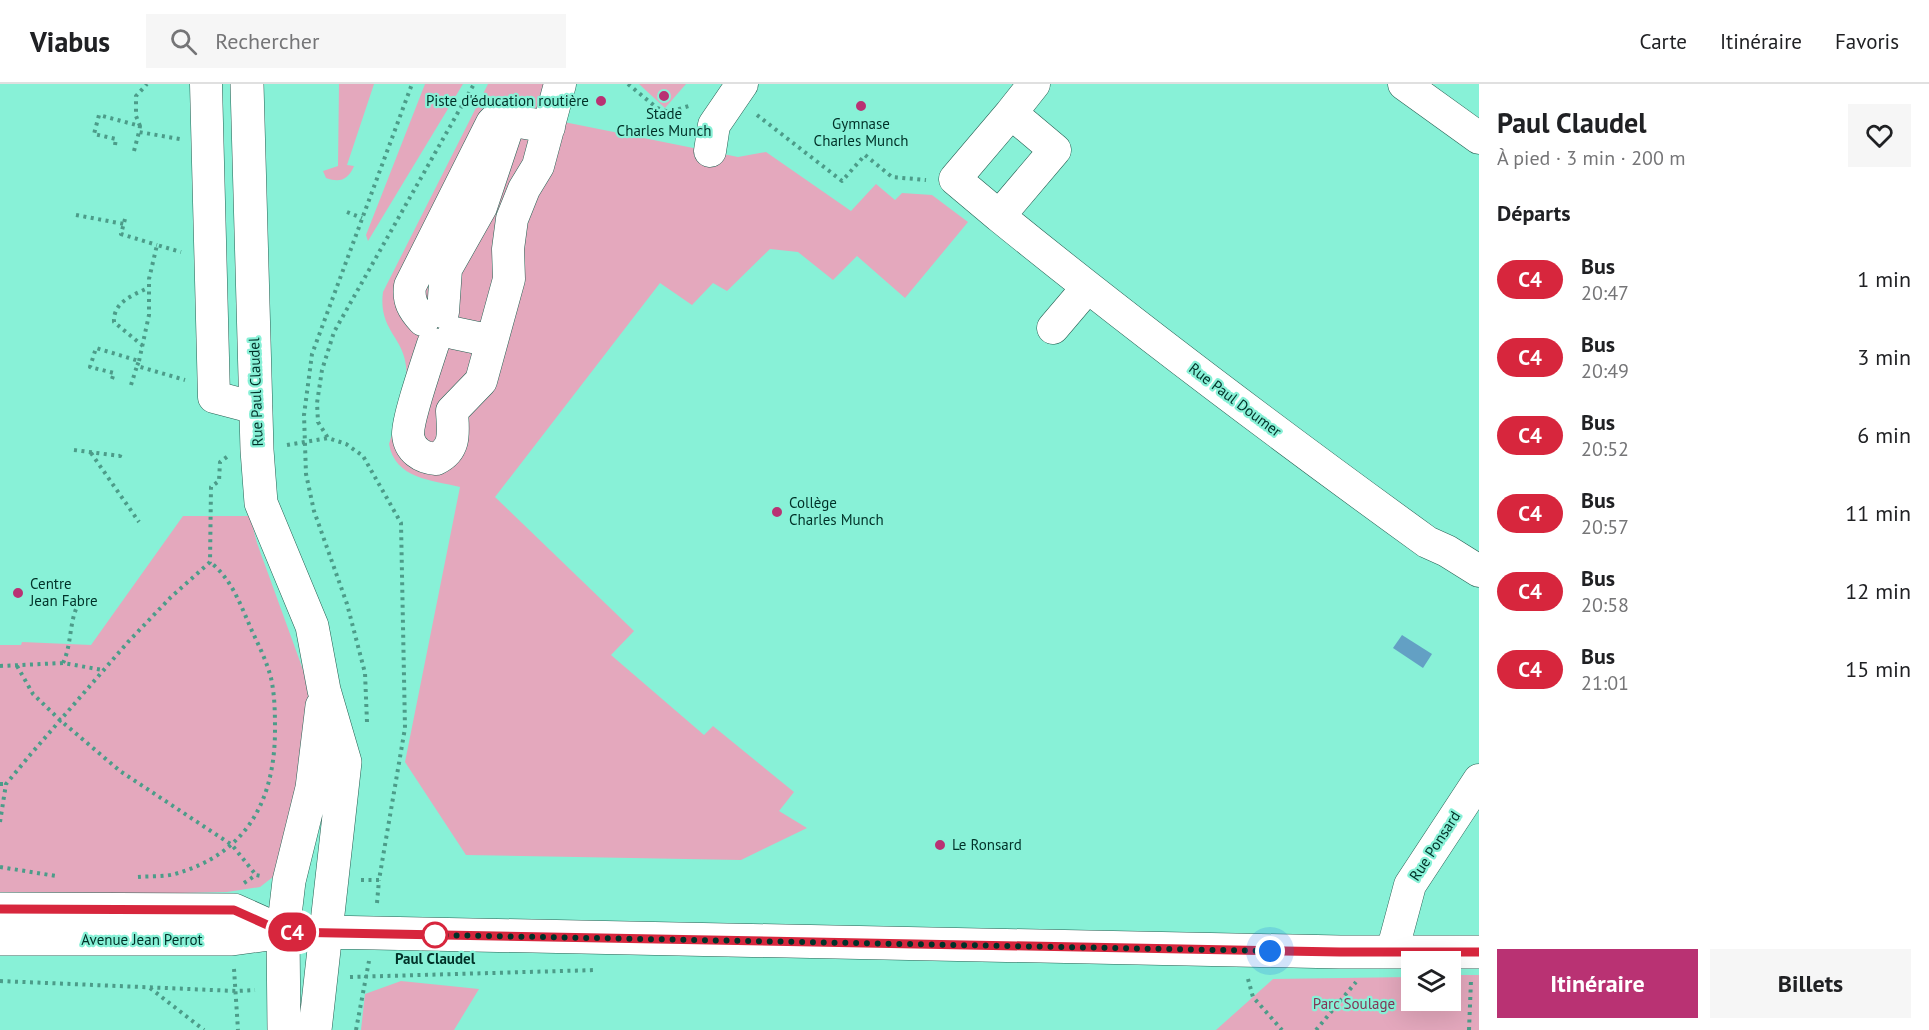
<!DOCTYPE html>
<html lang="fr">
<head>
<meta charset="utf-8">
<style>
  :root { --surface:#fff; --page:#f6f6f6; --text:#202124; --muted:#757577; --line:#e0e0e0; --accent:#b93273 }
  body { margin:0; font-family:"PT Sans",sans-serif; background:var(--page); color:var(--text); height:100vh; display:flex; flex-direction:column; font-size:22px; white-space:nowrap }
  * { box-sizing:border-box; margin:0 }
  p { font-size:20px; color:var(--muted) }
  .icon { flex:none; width:33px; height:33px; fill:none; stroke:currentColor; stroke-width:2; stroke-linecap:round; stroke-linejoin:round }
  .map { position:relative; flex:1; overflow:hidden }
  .panel { display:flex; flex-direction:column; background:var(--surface); width:450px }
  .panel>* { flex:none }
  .badge { padding:0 12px; border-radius:20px; font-size:21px; line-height:39px }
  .controls { position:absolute; left:1401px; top:867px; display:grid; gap:12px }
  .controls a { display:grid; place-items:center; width:60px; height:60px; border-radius:0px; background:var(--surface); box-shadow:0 6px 24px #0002; font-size:30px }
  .you { position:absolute; width:30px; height:30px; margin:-15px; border:4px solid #fff; border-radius:50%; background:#1a73e8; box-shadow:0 0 0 9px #1a73e833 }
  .map>.badge { position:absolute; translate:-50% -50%; box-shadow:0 0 0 3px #fff }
  h2 { padding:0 18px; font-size:22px; line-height:54px }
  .round { display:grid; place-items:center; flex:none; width:63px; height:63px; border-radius:0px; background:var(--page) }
  .head { display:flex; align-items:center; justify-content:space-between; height:102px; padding:0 18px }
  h1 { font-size:28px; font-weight:600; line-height:45px }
  .cta { display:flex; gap:12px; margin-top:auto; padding:12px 18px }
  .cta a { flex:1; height:69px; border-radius:0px; background:var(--accent); color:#fff; font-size:24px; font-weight:600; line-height:69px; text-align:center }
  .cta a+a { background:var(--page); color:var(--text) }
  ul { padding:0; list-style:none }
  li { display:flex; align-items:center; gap:18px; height:78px; padding:0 18px }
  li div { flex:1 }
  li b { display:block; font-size:22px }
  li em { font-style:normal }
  li .badge { min-width:66px; font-weight:700; text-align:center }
  header { display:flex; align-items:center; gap:36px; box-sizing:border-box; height:84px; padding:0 30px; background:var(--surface); border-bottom:2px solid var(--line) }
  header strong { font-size:28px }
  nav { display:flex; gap:33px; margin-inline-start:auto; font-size:21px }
  .search { width:420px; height:54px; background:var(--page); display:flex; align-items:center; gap:15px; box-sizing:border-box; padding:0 21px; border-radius:0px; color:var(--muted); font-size:22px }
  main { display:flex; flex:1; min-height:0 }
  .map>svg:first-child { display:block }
  .green { fill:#e4a8bd }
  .water { fill:#63a0c4 }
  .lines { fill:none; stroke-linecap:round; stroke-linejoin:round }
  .minor-casing { stroke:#275f52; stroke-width:33 }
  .major-casing { stroke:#275f52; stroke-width:34 }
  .path { stroke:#4c9c89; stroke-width:4; stroke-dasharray:3 4.5; stroke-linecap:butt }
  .minor { stroke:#fff; stroke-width:32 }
  .major { stroke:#fff; stroke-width:33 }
  .line-casing { stroke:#fff; stroke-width:14 }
  .line { stroke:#d7263d; stroke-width:9 }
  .walk { stroke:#003128; stroke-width:6; stroke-dasharray:0 10.8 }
  .poi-dot { fill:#b93273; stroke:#88f1d7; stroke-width:2 }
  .stop-dot { fill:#fff; stroke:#d7263d; stroke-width:3 }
  .labels { text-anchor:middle; stroke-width:4.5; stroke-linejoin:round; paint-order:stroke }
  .poi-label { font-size:15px; fill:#003128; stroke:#88f1d7; text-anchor:start }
  .street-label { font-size:15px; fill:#003128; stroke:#88f1d7 }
  .stop-label { font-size:15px; font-weight:bold; fill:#003128; stroke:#88f1d7 }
  .park-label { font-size:15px; fill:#823556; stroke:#88f1d7 }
</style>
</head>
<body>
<header>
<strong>Viabus</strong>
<div class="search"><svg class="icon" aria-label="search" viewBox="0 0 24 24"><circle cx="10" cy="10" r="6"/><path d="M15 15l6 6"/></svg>Rechercher</div>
<nav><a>Carte</a><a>Itinéraire</a><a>Favoris</a></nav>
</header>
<main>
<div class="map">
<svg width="1479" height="946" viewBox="0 0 1479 946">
  <rect width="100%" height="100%" fill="#88f1d7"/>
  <path class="green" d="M339,0H374L347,81L354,82C348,96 340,99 326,94L323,87L338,82Z
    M425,0H463L368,157L366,151Z
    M488,0H566L559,37L738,73L766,68L851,127L876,100L895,116L902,109L932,111L968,138L905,214L857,172L833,196L798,168L770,165L727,207L713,199L692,221L660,199L495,413L634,547L611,571L704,651L713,642L794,708L779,727L807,744L741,776L466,771L405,678L460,403C432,396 395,395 389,360C396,337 409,307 406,282C403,253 378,245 383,208Z
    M639,0H686L665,24Z
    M183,432H250L257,459L306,594C319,656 292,728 278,789L260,803L227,808L0,813V561H21L22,558L91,561Z
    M1451,891H1479V946H1216L1273,895L1411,893L1412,916H1450Z
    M401,897L479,905L454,946H361L365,910Z"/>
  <path class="water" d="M1402,551L1432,570L1423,584L1393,564Z"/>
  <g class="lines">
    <g class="minor-casing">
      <path id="minor" d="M206,0L214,313L256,324
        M1404,0L1479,54
        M1011,29L1055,66L999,132L955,95Z
        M1011,29L1034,0
        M710,67L714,41L742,0
        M999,132C1138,245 1282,353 1427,458L1447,467L1479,487
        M443,228L446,185L481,123L510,36
        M423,236C413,225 408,217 410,202L492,39L497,34L549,43
        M1053,244L1087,204
        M454,249L492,257
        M433,260C427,279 408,333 408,350C409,366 422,374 436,375C457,365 453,347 452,327L481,297L509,195L508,165L512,135L524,105L538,82L560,0
        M1392,868L1410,801L1479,696"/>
    </g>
    <g class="major-casing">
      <path id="major" d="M247,0L257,366L261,419L312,542L324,606L345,678L315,946
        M0,825L234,826L283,848
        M0,855H232L283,848H325L1340,868H1479
        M284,946L283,848L289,797L312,704L322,622"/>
    </g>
    <path class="path" d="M628,0L657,24L669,28L692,21
      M757,31L842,97L865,71L892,93L926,96
      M140,42L136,32V12L147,0
      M115,61L116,55L94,50L99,31L140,42L139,48L180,55
      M134,67L139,48
      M347,128L362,134
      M76,131L124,140
      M125,135L121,150L157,161
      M143,262L114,238C113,218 133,211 148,204
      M139,277L149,231V195L157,161L181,168
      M112,295L114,289L90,283L96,264L139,277L137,282L185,296
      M131,301L137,282
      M287,361L328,354
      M74,366L120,372L121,368
      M91,369L139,438
      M63,579C73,558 68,533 82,514
      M0,582L63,579L103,586
      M17,582L33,610L60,636L120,687L232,761L256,791
      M367,638L365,589L347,520L314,427L306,390L304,331L312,270L412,0
      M0,700H6
      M0,738L6,700L30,671L128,558L171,513L210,478L211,403L219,397L220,378L228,372
      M0,783L56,792
      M138,793C150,792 164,793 175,790C245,770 274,719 275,649C275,631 275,612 271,594C267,578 259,562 252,547C241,522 232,495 210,478
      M361,796H379L405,644L401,439L363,372L346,360L328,354L318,338L317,319L322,286L334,248L474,0
      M244,799L256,791L261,792
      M377,819L379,796
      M234,885L238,946
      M350,893L597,886
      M1248,895L1253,913L1282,946
      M0,897L236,907L255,906
      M150,904L204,946
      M356,946L369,877
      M1316,946L1356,898
      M1469,946L1471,896"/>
    <use href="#minor" class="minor"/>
    <use href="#major" class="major"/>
  </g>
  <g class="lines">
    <g class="line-casing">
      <path id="line" d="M0,825L234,826L283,848L1340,868H1479"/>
    </g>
    <use href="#line" class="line"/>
    <path class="walk" d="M435,851L1270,867"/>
  </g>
  <g class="poi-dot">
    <circle cx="664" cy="12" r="6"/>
    <circle cx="601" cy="17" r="6"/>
    <circle cx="861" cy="22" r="6"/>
    <circle cx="777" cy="428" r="6"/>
    <circle cx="18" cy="509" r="6"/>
    <circle cx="940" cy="761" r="6"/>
  </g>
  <circle class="stop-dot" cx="435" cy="851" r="12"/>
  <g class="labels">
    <g class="poi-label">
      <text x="589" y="22" text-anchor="end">Piste d'éducation routière</text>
      <text x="664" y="35" text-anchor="middle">Stade<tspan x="664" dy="17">Charles Munch</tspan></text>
      <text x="861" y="45" text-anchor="middle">Gymnase<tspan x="861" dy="17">Charles Munch</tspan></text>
      <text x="789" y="424">Collège<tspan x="789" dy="17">Charles Munch</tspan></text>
      <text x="30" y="505">Centre<tspan x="30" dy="17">Jean Fabre</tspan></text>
      <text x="952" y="766">Le Ronsard</text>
    </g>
    <g class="street-label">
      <text transform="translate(256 308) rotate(-92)" y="5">Rue Paul Claudel</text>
      <text transform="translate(1235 316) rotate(37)" y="5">Rue Paul Doumer</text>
      <text transform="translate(1435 762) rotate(-57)" y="5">Rue Ponsard</text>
      <text x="142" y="861">Avenue Jean Perrot</text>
    </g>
    <g class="stop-label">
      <text x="435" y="880">Paul Claudel</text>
    </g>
    <g class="park-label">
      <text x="1354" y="925">Parc Soulage</text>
    </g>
  </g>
</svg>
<div class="controls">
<a><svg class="icon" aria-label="layers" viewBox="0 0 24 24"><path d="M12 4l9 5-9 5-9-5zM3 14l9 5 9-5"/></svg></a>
</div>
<div class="you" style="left:1270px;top:867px"></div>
<b class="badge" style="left:292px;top:848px;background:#d7263d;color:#fff">C4</b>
</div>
<section class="panel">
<div class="head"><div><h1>Paul Claudel</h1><p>À pied · 3 min · 200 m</p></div><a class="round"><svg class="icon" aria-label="heart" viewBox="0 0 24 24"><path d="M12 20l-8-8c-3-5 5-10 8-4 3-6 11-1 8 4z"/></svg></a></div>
<h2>Départs</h2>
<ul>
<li><span class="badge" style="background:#d7263d;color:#fff">C4</span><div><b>Bus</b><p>20:47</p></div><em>1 min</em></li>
<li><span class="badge" style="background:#d7263d;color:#fff">C4</span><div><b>Bus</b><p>20:49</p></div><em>3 min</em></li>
<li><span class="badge" style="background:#d7263d;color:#fff">C4</span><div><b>Bus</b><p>20:52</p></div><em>6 min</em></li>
<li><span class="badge" style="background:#d7263d;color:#fff">C4</span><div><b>Bus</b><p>20:57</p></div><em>11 min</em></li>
<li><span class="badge" style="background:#d7263d;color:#fff">C4</span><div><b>Bus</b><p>20:58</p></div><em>12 min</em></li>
<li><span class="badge" style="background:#d7263d;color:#fff">C4</span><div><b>Bus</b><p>21:01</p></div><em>15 min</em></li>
</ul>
<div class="cta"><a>Itinéraire</a><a>Billets</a></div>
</section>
</main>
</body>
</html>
